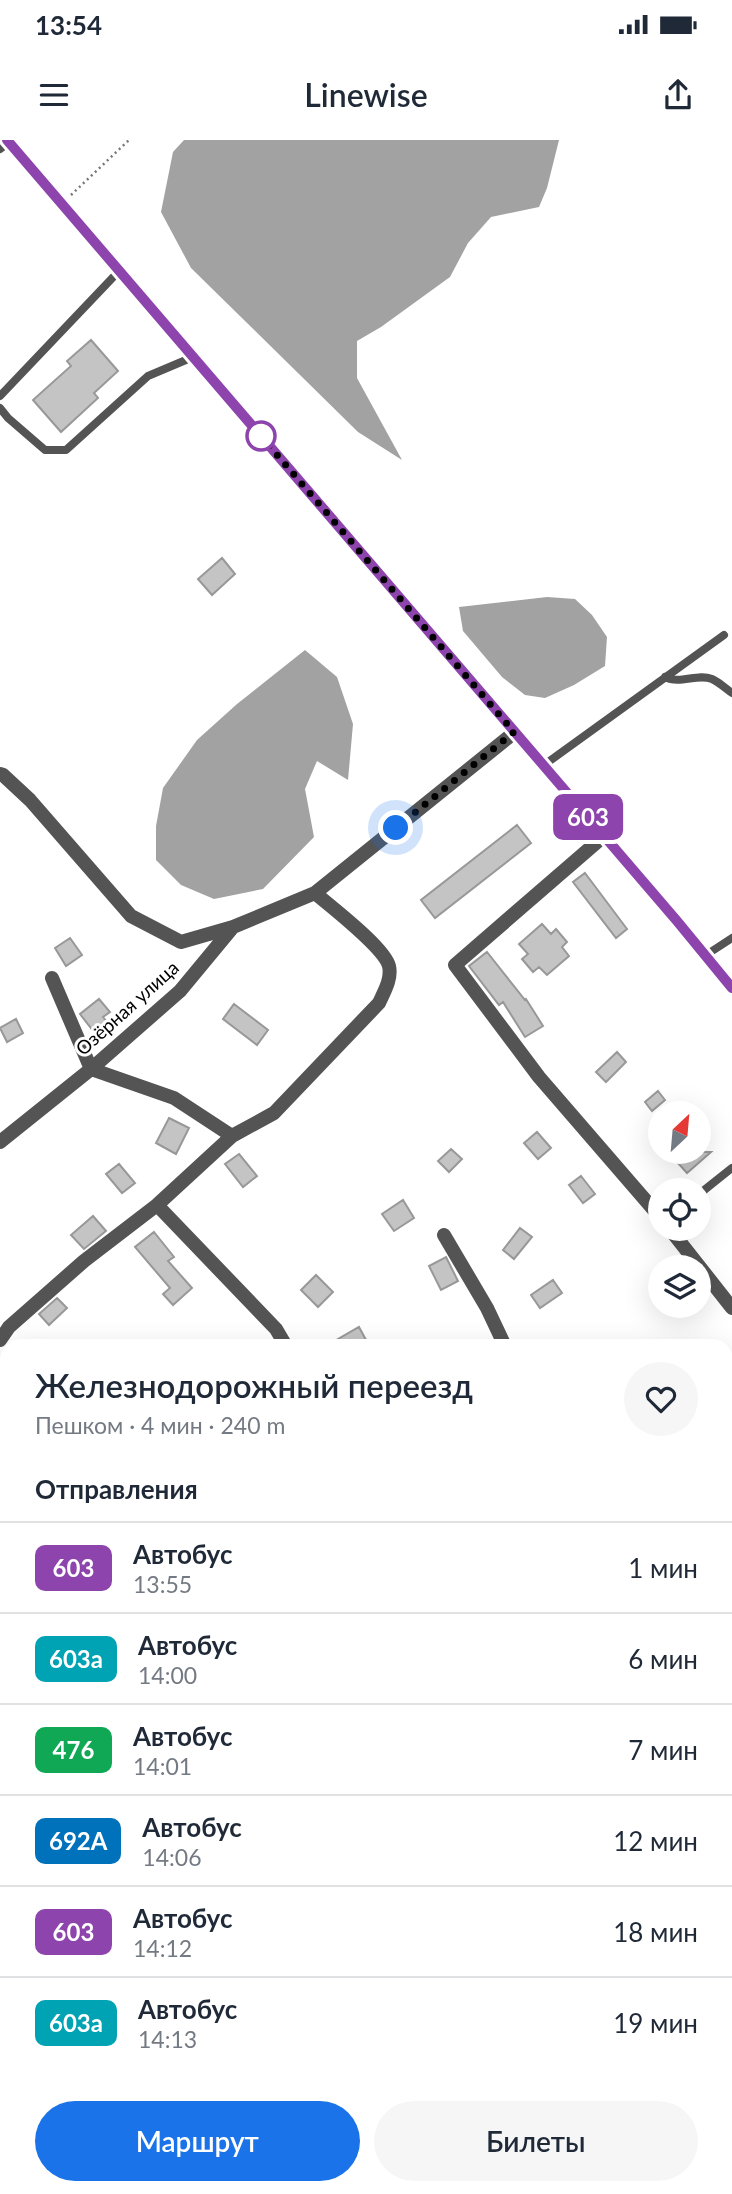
<!DOCTYPE html>
<html lang="ru">
<head>
<meta charset="utf-8">
<style>
  :root { --surface:#fff; --page:#f6f6f7; --text:#1f2937; --muted:#747a83; --line:#e0e1e3; --accent:#1a73e8 }
  body { margin:0; font-family:Lato,sans-serif; background:var(--page); color:var(--text); height:100vh; display:flex; flex-direction:column; font-size:26px; white-space:nowrap }
  * { box-sizing:border-box; margin:0 }
  p { font-size:23px; color:var(--muted) }
  .icon { flex:none; width:38px; height:38px; fill:none; stroke:currentColor; stroke-width:2; stroke-linecap:round; stroke-linejoin:round }
  .map { position:relative; flex:1; overflow:hidden }
  .side { position:absolute; left:0px; top:1199px; width:733px; height:856px; display:flex; flex-direction:column; background:var(--surface); border-radius:21px 21px 0 0; box-shadow:0 7px 28px #0002 }
  .side>* { flex:none }
  .badge { padding:0 14px; border-radius:10px; font-size:24px; line-height:46px }
  .needle { width:46px; rotate:26deg }
  .buttons { position:absolute; left:648px; top:961px; display:grid; gap:14px }
  .buttons a { display:grid; place-items:center; width:63px; height:63px; border-radius:50%; background:var(--surface); box-shadow:0 7px 28px #0002; font-size:35px }
  .you { position:absolute; width:35px; height:35px; margin:-18px; border:5px solid #fff; border-radius:50%; background:#1a73e8; box-shadow:0 0 0 10px #1a73e833 }
  .map>.badge { position:absolute; translate:-50% -50%; box-shadow:0 0 0 4px #fff }
  h2 { padding:0 35px; font-size:26px; line-height:63px }
  .round { display:grid; place-items:center; flex:none; width:74px; height:74px; border-radius:37px; background:var(--page) }
  .overview { display:flex; align-items:center; justify-content:space-between; height:119px; padding:0 35px }
  h1 { font-size:33px; font-weight:600; line-height:52px }
  .primary-button { display:flex; gap:14px; margin-top:auto; padding:14px 35px }
  .primary-button a { flex:1; height:80px; border-radius:42px; background:var(--accent); color:#fff; font-size:28px; font-weight:600; line-height:80px; text-align:center }
  .primary-button a+a { background:var(--page); color:var(--text) }
  ul { padding:0; list-style:none }
  li { display:flex; align-items:center; gap:21px; height:91px; padding:0 35px; border-top:2px solid var(--line) }
  li div { flex:1 }
  li b { display:block; font-size:26px }
  li em { font-style:normal }
  li .badge { min-width:77px; font-weight:700; text-align:center }
  .status { display:flex; justify-content:space-between; align-items:center; height:49px; padding:0 35px; background:var(--surface); direction:ltr }
  .status svg { height:19px; fill:currentColor }
  header { display:flex; justify-content:space-between; align-items:center; height:91px; padding:0 35px; background:var(--surface); font-size:32px; font-weight:600 }
  .map>svg:first-child { display:block }
  .water { fill:#a2a2a2 }
  .building { fill:#c4c4c4; stroke:#989898; stroke-width:2 }
  .lines { fill:none; stroke-linecap:round; stroke-linejoin:round }
  .path { stroke:#767676; stroke-width:2.5; stroke-dasharray:2 3.5; stroke-linecap:butt }
  .lane { stroke:#545454; stroke-width:8 }
  .street { stroke:#545454; stroke-width:14 }
  .secondary { stroke:#212121; stroke-width:14 }
  .line-casing { stroke:#fff; stroke-width:16 }
  .line { stroke:#8e44ad; stroke-width:10 }
  .walk { stroke:#000; stroke-width:7; stroke-dasharray:0 12.6 }
  .stop-dot { fill:#fff; stroke:#8e44ad; stroke-width:3.5 }
  .labels { text-anchor:middle; stroke-width:6; stroke-linejoin:round; paint-order:stroke }
  .street-label { font-size:19px; fill:#000; stroke:#fff }
</style>
</head>
<body>
<div class="status"><b>13:54</b><svg viewBox="0 0 49 12"><path d="M0 12V9h3v3zM5 12V6h3v6zM10 12V3h3v9zM15 12V0h3v12zM26 1h20v11H26zM47 4h2v5h-2z"/></svg></div>
<header><svg class="icon" aria-label="menu" viewBox="0 0 24 24"><path d="M4 6h16M4 12h16M4 18h16"/></svg>Linewise<svg class="icon" aria-label="share" viewBox="0 0 24 24"><path d="M12 15V3M7 8l5-5 5 5M5 13v7h14v-7"/></svg></header>
<div class="map">
<svg width="732" height="2054" viewBox="0 0 732 2054">
  <rect width="100%" height="100%" fill="#fff"/>
  <path class="water" d="M184,0H559L547,48L539,67L491,77L468,103L450,137L381,187L357,201V238L402,320L358,292L191,128L161,72L173,12Z
    M547,457L575,459L592,475L607,497L605,526L574,545L545,558L525,555L502,537L463,491L459,467Z
    M305,510L337,537L353,584L348,640L317,621L305,649L314,697L263,749L214,759L181,745L156,720V686L163,648L197,600L237,564Z
    M0,1372L7,1381V1507L0,1508Z"/>
  <path class="building" d="M91,200L118,231L94,253L98,258L61,292L33,260L71,226L67,221Z
    M222,418L235,434L212,455L198,439Z
    M517,685L531,703L435,778L421,760Z
    M585,733L627,789L616,798L573,742Z
    M542,784L551,794L556,789L567,802L562,807L569,816L547,835L539,827L533,832L522,819L528,814L519,804Z
    M70,798L82,815L66,826L55,808Z
    M487,812L525,860L526,859L543,886L525,897L503,862L499,865L469,826Z
    M99,859L110,872L103,877L107,882L94,892L80,874Z
    M234,864L268,890L257,905L223,879Z
    M16,879L23,893L7,902L0,888Z
    M617,912L626,922L606,942L596,932Z
    M658,951L665,960L652,971L645,962Z
    M169,978L189,988L176,1014L156,1003Z
    M537,992L551,1008L538,1019L524,1003Z
    M451,1009L462,1019L449,1032L438,1021Z
    M668,1012H711L687,1033Z
    M239,1014L257,1036L243,1047L225,1024Z
    M119,1024L135,1043L122,1053L106,1034Z
    M581,1036L595,1054L583,1063L569,1045Z
    M403,1060L414,1078L394,1091L382,1074Z
    M93,1076L106,1091L84,1109L71,1095Z
    M520,1088L532,1097L514,1119L503,1110Z
    M154,1092L174,1117L168,1121L192,1148L173,1165L163,1154L170,1148L135,1107Z
    M446,1117L458,1141L441,1150L429,1126Z
    M316,1135L333,1152L318,1167L301,1150Z
    M553,1140L562,1153L540,1168L531,1155Z
    M57,1158L67,1168L49,1185L39,1174Z
    M359,1187L366,1200L356,1206H326Z"/>
  <g class="lines">
    <path class="path" d="M71,55L129,0"/>
    <path class="lane" d="M0,9L9,2
      M0,256L119,131
      M0,268L8,278L45,310H66L148,236L193,217
      M665,537C680,545 697,533 712,539C719,542 726,549 732,553
      M544,625L724,495
      M706,815L732,798
      M698,1055L732,1028
      M7,1867L2,1873L3,1887L7,1893
      M0,1992L7,1985
      M0,2030L2,2054
      M123,2048L127,2054"/>
    <path class="street" d="M0,634L3,635L30,660L131,776L181,802L233,787
      M604,696L455,825L539,937L660,1077
      M52,838L91,929L174,958L232,996
      M0,1002L91,929L180,851L233,787L315,753L515,592
      M157,1065L276,1189L286,1206
      M669,1088L732,1168
      M444,1095L487,1168L505,1206
      M0,1200L9,1187L84,1121L157,1065L232,996L274,973L379,863C384,852 392,839 389,826C384,807 331,767 315,753
      M0,1235L7,1244
      M726,1297L732,1293
      M726,1692L732,1687
      M0,1703H7
      M601,2054L603,2048"/>
    <path class="secondary" d="M7,0L677,781L732,848"/>
  </g>
  <g class="lines">
    <g class="line-casing">
      <path id="line" d="M7,0L677,781L732,848"/>
    </g>
    <use href="#line" class="line"/>
    <path class="walk" d="M261,296L514,592L396,688"/>
  </g>
  <circle class="stop-dot" cx="261" cy="296" r="14"/>
  <g class="labels">
    <g class="street-label">
      <text transform="translate(127 868) rotate(-42)" y="7">Озёрная улица</text>
    </g>
  </g>
</svg>
<div class="buttons">
<a><svg class="needle" viewBox="-14 -14 28 28"><path d="M0-13l5 13h-10z" fill="#e53935"/><path d="M0 13l5-13h-10z" fill="#747a83"/></svg></a>
<a><svg class="icon" aria-label="locate" viewBox="0 0 24 24"><circle cx="12" cy="12" r="6"/><path d="M12 2v4M12 18v4M2 12h4M18 12h4"/></svg></a>
<a><svg class="icon" aria-label="layers" viewBox="0 0 24 24"><path d="M12 4l9 5-9 5-9-5zM3 14l9 5 9-5"/></svg></a>
</div>
<div class="you" style="left:396px;top:688px"></div>
<b class="badge" style="left:588px;top:677px;background:#8e44ad;color:#fff">603</b>
<section class="side">
<div class="overview"><div><h1>Железнодорожный переезд</h1><p>Пешком · 4 мин · 240 m</p></div><a class="round"><svg class="icon" aria-label="heart" viewBox="0 0 24 24"><path d="M12 20l-8-8c-3-5 5-10 8-4 3-6 11-1 8 4z"/></svg></a></div>
<h2>Отправления</h2>
<ul>
<li><span class="badge" style="background:#8e44ad;color:#fff">603</span><div><b>Автобус</b><p>13:55</p></div><em>1 мин</em></li>
<li><span class="badge" style="background:#00a3b4;color:#fff">603а</span><div><b>Автобус</b><p>14:00</p></div><em>6 мин</em></li>
<li><span class="badge" style="background:#10a855;color:#fff">476</span><div><b>Автобус</b><p>14:01</p></div><em>7 мин</em></li>
<li><span class="badge" style="background:#0072bc;color:#fff">692А</span><div><b>Автобус</b><p>14:06</p></div><em>12 мин</em></li>
<li><span class="badge" style="background:#8e44ad;color:#fff">603</span><div><b>Автобус</b><p>14:12</p></div><em>18 мин</em></li>
<li><span class="badge" style="background:#00a3b4;color:#fff">603а</span><div><b>Автобус</b><p>14:13</p></div><em>19 мин</em></li>
</ul>
<div class="primary-button"><a>Маршрут</a><a>Билеты</a></div>
</section>
</div>
</body>
</html>
